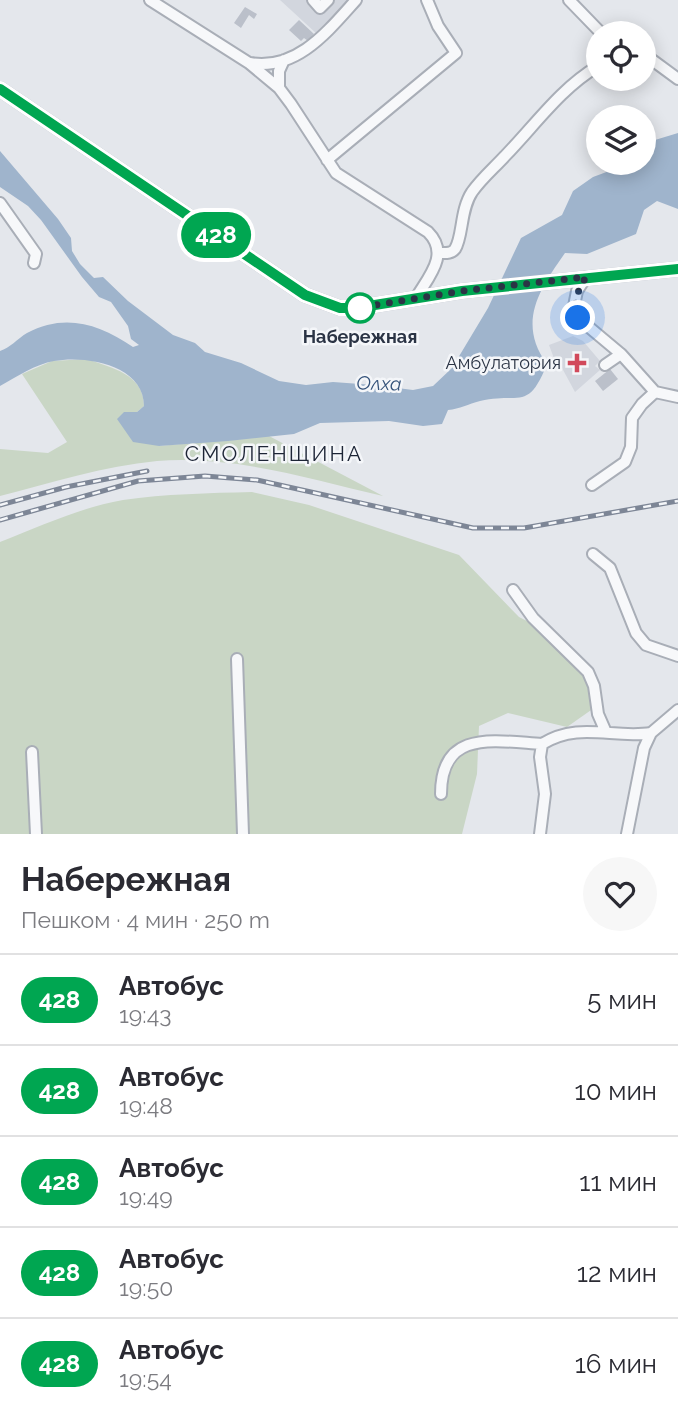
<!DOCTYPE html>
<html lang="ru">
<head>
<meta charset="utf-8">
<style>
  :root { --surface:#fff; --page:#f7f7f7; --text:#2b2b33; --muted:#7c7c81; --line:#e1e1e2 }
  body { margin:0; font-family:Raleway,sans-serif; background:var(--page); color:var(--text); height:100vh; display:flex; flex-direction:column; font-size:26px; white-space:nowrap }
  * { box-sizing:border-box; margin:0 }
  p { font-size:23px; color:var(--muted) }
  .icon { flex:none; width:38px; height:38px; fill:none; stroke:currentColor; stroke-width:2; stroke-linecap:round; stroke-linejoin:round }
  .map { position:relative; height:834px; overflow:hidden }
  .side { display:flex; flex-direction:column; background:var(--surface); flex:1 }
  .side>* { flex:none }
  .badge { padding:0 14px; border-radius:23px; font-size:24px; line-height:46px }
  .fabs { position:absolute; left:586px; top:21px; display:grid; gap:14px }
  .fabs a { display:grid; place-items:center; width:70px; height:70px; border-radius:50%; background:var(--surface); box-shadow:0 4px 18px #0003; font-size:35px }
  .you { position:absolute; width:35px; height:35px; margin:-18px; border:5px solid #fff; border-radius:50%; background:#1a73e8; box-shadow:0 0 0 10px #1a73e833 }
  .map>.badge { position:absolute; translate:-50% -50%; box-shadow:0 0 0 4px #fff }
  .round { display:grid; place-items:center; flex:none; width:74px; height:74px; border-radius:37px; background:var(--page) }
  .headline { display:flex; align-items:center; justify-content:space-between; height:119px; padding:0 21px }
  h1 { font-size:33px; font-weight:700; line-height:52px }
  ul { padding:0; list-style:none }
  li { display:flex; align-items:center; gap:21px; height:91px; padding:0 21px; border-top:2px solid var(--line) }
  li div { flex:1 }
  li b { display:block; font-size:26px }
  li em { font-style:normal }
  li .badge { min-width:77px; font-weight:700; text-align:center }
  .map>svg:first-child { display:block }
  .built { fill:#d2d6de }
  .green { fill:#c9d6c5 }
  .water { fill:#9fb4cc }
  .building { fill:#bbc0ca }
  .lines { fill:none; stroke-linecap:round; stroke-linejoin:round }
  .minor-casing { stroke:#a9aeb7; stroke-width:14 }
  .major-casing { stroke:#a3abb8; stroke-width:16 }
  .minor { stroke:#f7f8fa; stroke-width:10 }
  .major { stroke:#fff; stroke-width:12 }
  .rail-casing { stroke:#7d8696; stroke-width:5 }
  .rail { stroke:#f4f6f9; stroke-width:2.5; stroke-dasharray:8; stroke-linecap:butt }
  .line-casing { stroke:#fff; stroke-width:16 }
  .line { stroke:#00a651; stroke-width:10 }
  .walk { stroke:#2b3445; stroke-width:7; stroke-dasharray:0 12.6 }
  .stop-dot { fill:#fff; stroke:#00a651; stroke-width:3.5 }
  .poi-dot { fill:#d1495b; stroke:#f4f6f9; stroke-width:2.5 }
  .labels { text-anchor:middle; stroke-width:5; stroke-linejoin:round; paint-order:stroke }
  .stop-label { font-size:18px; font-weight:bold; fill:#2b3445; stroke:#f4f6f9 }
  .poi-label { font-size:18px; fill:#2b3445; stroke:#f4f6f9; text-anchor:end }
  .water-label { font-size:19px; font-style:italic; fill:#34527a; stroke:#f4f6f9 }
  .quarter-label { font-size:21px; letter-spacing:2px; fill:#1d2536; stroke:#f4f6f9 }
</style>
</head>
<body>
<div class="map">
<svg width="678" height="834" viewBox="0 0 678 834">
  <rect width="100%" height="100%" fill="#e4e7ec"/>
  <path class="built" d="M280,0H349L317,34Z
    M573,336L583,341L600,361L595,366L600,370L575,392L562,368L558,369L549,345Z"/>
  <path class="green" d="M87,359C112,368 144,374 144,406L137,412H124L159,446L269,436L383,496C310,479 234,455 157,461C104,466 51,483 0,496V449L48,453L67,442L22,374L52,361Z
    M252,492L309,505L459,555L519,617L553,634L593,681L594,708L567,727L508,713L479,726L477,774L462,834H0V542C39,527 81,507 123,500C165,494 209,493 252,492Z"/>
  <path class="water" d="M678,133V209L657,201L644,210L636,234L587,254L565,253C539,290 517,323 547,364C528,412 520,392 480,401C468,404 460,409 448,410L442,424L423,426L389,421L320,423L294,434L228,441L159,446L133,442L117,419L124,412H137L144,406C144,365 86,355 54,361C36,364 16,377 0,386V351C10,348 17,339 27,333C65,313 99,324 133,347L139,345L131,339L128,326L111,302L99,297L82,277L41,220L28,206L0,187V151L58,219L71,238L72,251L80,264L94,278L103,277L128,301L173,335L195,343L205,352L241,363L279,381L306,385L333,382L374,385L413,390L433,386L452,368L488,308L521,238L562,215L573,191L593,177L620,167L641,165L655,140Z"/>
  <path class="building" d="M245,7L257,14L254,19L249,15L241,28L234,23Z
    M299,20L314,34L308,41L304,38L301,41L289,30Z
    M610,369L618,379L603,391L595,381Z"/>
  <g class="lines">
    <g class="minor-casing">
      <path id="minor" d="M150,0L249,63L279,88L291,104L336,173L428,232C450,254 429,276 416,298
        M313,0L320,8L328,0
        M569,0L601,33
        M644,54L678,79
        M250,63C297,71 328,31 356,0
        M279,88V71L284,60
        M327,160L456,53L438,26L427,0
        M0,203L36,254L34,263
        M440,253C445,253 451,254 455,249C463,237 460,210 472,192C482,178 493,169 505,156C536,124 560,89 598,66
        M586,277L577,291L574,306L578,318L621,354L655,392L678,397
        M605,365L621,354
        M592,485L625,462L631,447L632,418L642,404L655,392
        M593,554L610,568L636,633L646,645L678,656
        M513,590L533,618L588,672L594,686L598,714L605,730
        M237,659L243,834
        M32,752L36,834
        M441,794C441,729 494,741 542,744
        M540,834L545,794L540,757L542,744C579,721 613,739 651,733
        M627,834L644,748L651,733L678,710"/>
    </g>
    <g class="major-casing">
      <path id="major" d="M0,89L305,295L340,308H356L462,291L678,269"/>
    </g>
    <use href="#minor" class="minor"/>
    <use href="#major" class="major"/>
    <g class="rail-casing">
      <path id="rail" d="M0,505L66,487L147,471
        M0,520L138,481L205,476L257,480L473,528H524L678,501"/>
    </g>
    <use href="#rail" class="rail"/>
  </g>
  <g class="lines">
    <g class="line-casing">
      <path id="line" d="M0,89L305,295L340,308H356L462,291L678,269"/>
    </g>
    <use href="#line" class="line"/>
    <path class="walk" d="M360,308H356L462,291L586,277C577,292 573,301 578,318"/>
  </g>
  <circle class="stop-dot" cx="360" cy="308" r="14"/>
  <path class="poi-dot" d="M573.5 352.5h7v7h7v7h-7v7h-7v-7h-7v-7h7z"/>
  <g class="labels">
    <g class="stop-label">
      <text x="360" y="343">Набережная</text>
    </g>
    <g class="poi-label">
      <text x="561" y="369">Амбулатория</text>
    </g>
    <g class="water-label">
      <text transform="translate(379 383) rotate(1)" y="7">Олха</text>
    </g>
    <g class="quarter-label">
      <text x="274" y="461">СМОЛЕНЩИНА</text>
    </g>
  </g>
</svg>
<div class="fabs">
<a><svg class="icon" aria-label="locate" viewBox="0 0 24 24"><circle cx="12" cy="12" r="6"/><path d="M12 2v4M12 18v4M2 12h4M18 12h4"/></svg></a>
<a><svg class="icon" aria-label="layers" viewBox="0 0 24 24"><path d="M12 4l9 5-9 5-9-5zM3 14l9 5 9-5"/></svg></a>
</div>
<div class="you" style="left:578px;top:318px"></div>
<b class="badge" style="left:216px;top:235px;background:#00a651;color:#fff">428</b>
</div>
<section class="side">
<div class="headline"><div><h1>Набережная</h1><p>Пешком · 4 мин · 250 m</p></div><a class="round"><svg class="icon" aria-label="heart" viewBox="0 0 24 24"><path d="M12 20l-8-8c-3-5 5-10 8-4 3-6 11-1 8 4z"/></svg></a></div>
<ul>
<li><span class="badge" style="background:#00a651;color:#fff">428</span><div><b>Автобус</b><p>19:43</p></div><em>5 мин</em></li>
<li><span class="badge" style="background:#00a651;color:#fff">428</span><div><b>Автобус</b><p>19:48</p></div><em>10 мин</em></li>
<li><span class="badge" style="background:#00a651;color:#fff">428</span><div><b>Автобус</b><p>19:49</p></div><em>11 мин</em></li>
<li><span class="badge" style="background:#00a651;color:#fff">428</span><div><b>Автобус</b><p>19:50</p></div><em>12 мин</em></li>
<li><span class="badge" style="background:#00a651;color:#fff">428</span><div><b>Автобус</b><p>19:54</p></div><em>16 мин</em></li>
</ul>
</section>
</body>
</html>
